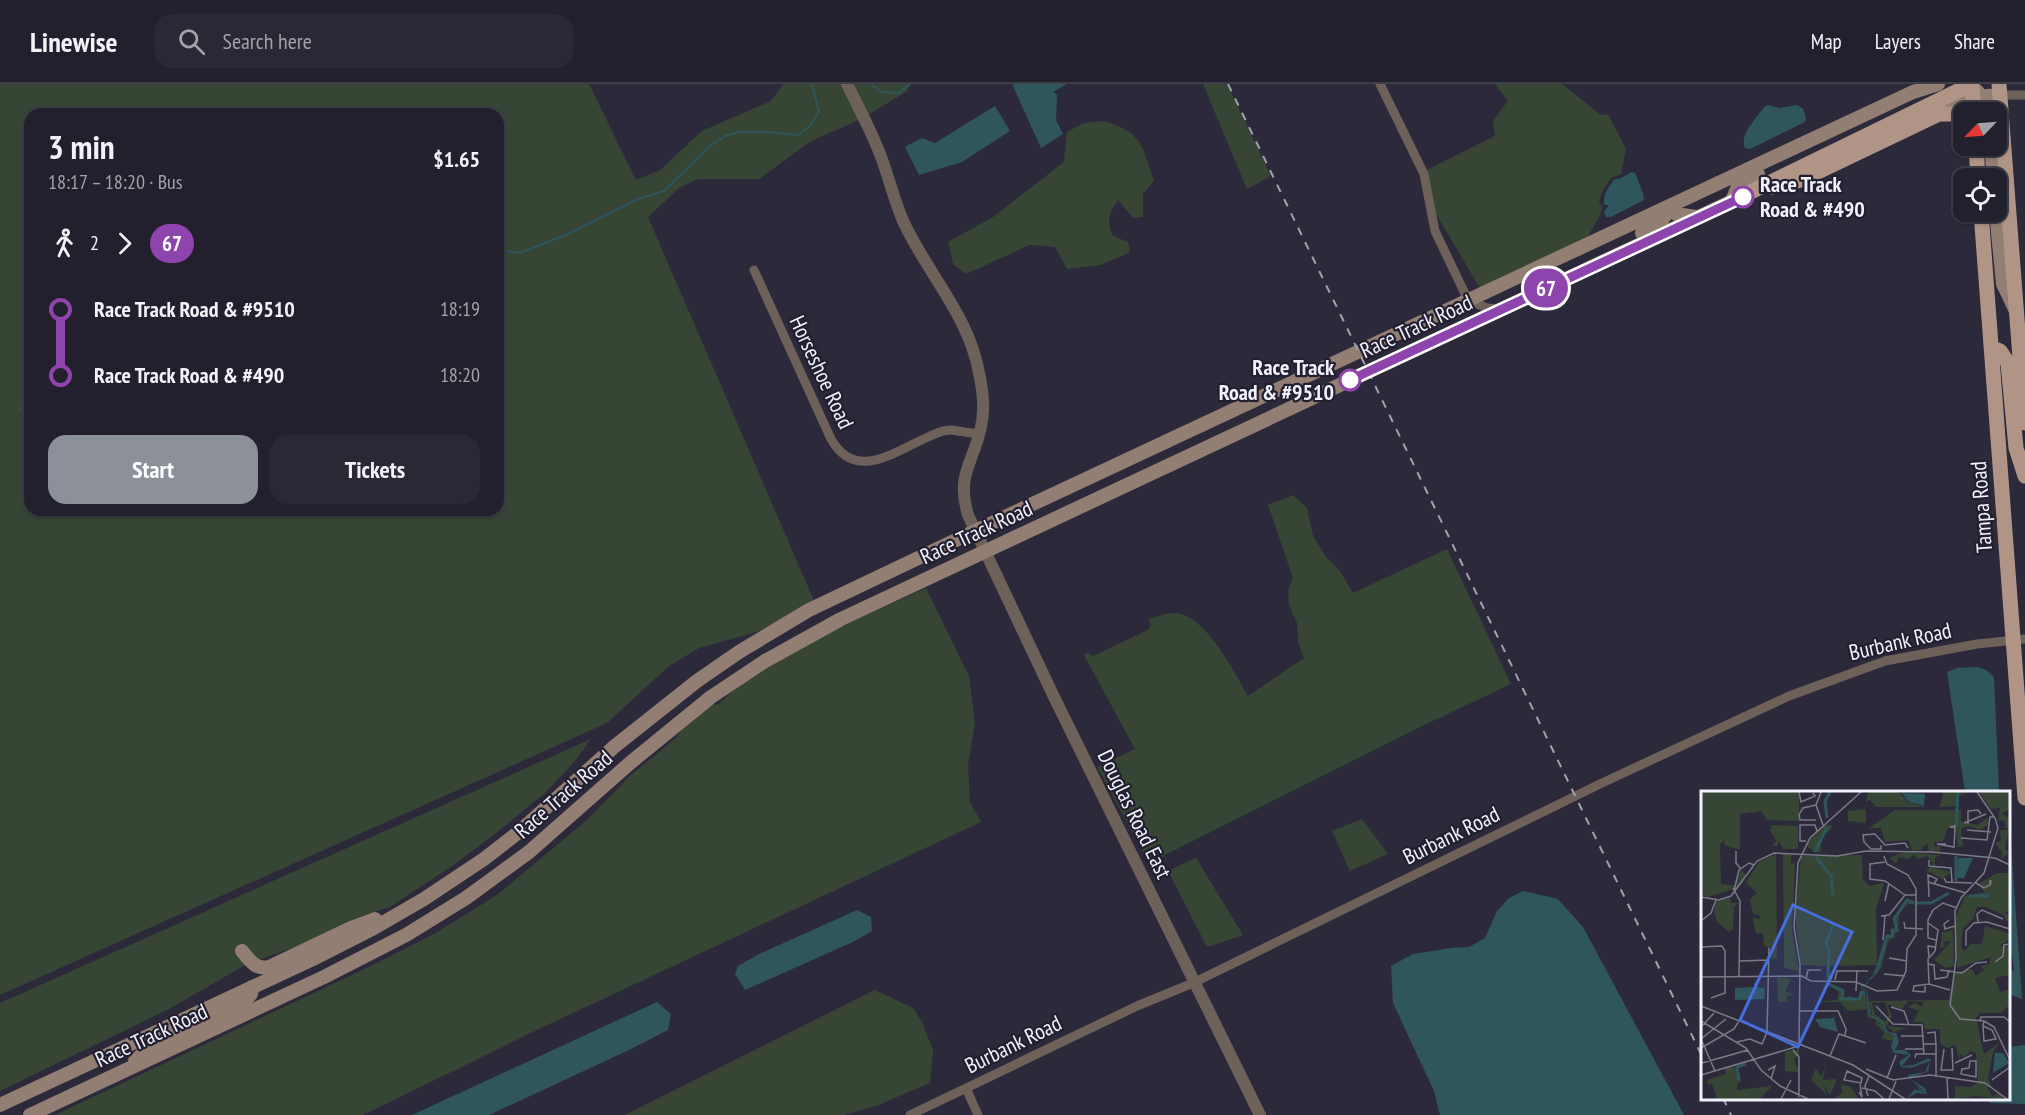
<!DOCTYPE html>
<html lang="en">
<head>
<meta charset="utf-8">
<style>
  :root { --surface:#21202c; --page:#292834; --text:#f1f3f6; --muted:#a2a3a9; --line:#3e3e48; --accent:#8c9099 }
  body { margin:0; font-family:"PT Sans Narrow",sans-serif; background:var(--page); color:var(--text); height:100vh; display:flex; flex-direction:column; font-size:22px; white-space:nowrap }
  * { box-sizing:border-box; margin:0 }
  p { font-size:20px; color:var(--muted) }
  .icon { flex:none; width:33px; height:33px; fill:none; stroke:currentColor; stroke-width:2; stroke-linecap:round; stroke-linejoin:round }
  .map { position:relative; flex:1; overflow:hidden }
  .side { position:absolute; left:24px; top:24px; width:480px; height:408px; display:flex; flex-direction:column; background:var(--surface); border-radius:18px; box-shadow:0 2px 4px #0004,0 0 0 2px var(--line) }
  .side>* { flex:none }
  .badge { padding:0 12px; border-radius:20px; font-size:21px; line-height:39px }
  .needle { width:39px; rotate:245deg }
  .fabs { position:absolute; left:1953px; top:18px; display:grid; gap:12px }
  .fabs a { display:grid; place-items:center; width:54px; height:54px; border-radius:12px; background:var(--surface); box-shadow:0 2px 4px #0004,0 0 0 2px var(--line); font-size:30px }
  .map>.badge { position:absolute; translate:-50% -50%; box-shadow:0 0 0 3px #fff }
  .legs { display:flex; align-items:center; gap:9px; height:66px; padding:0 24px; font-size:20px }
  .legs p { margin-inline-start:auto }
  .summary { display:flex; align-items:center; justify-content:space-between; height:102px; padding:0 24px }
  h1 { font-size:33px; font-weight:600; line-height:45px }
  .primary-button { display:flex; gap:12px; margin-top:auto; padding:12px 24px }
  .primary-button a { flex:1; height:69px; border-radius:18px; background:var(--accent); color:#fff; font-size:24px; font-weight:600; line-height:69px; text-align:center }
  .primary-button a+a { background:var(--page); color:var(--text) }
  ul { padding:0 24px; list-style:none }
  li { display:flex; align-items:center; gap:21px; height:66px; font-size:22px }
  li i { display:grid; place-items:center; width:9px; height:100%; margin:0 8px; background:currentColor }
  li i::after { content:''; width:15px; height:15px; margin:-8px; border:4px solid; border-radius:50%; background:var(--surface) }
  li p { margin-inline-start:auto }
  li:first-child i { background:linear-gradient(#0000 50%,currentColor 0) }
  li:last-child i { background:linear-gradient(currentColor 50%,#0000 0) }
  header { display:flex; align-items:center; gap:36px; box-sizing:border-box; height:84px; padding:0 30px; background:var(--surface); border-bottom:2px solid var(--line) }
  header strong { font-size:28px }
  nav { display:flex; gap:33px; margin-inline-start:auto; font-size:21px }
  .search { width:420px; height:54px; background:var(--page); display:flex; align-items:center; gap:15px; box-sizing:border-box; padding:0 21px; border-radius:18px; color:var(--muted); font-size:22px }
  .map>svg:first-child { display:block }
  .green { fill:#374634; fill-rule:evenodd }
  .water { fill:#2f565d }
  .lines { fill:none; stroke-linecap:round; stroke-linejoin:round }
  .stream { stroke:#2f565d; stroke-width:2 }
  .minor { stroke:#6e615a; stroke-width:9 }
  .tertiary { stroke:#6e615a; stroke-width:12 }
  .secondary { stroke:#937e73; stroke-width:14 }
  .primary { stroke:#b09586; stroke-width:15 }
  .rail { stroke:#a3a1ae; stroke-width:2; stroke-dasharray:8 8; stroke-linecap:butt }
  .line-1-casing { stroke:#fff; stroke-width:14 }
  .line-1 { stroke:#8e44ad; stroke-width:9 }
  .stop-1-dot { fill:#fff; stroke:#8e44ad; stroke-width:3 }
  .labels { text-anchor:middle; stroke-width:4.5; stroke-linejoin:round; paint-order:stroke }
  .stop-label { font-size:22px; font-weight:bold; fill:#f1f0fb; stroke:#222030; text-anchor:start }
  .street-label { font-size:22px; fill:#f1f0fb; stroke:#222030 }
  .inset-river { fill:none; stroke:#2f565d; stroke-width:3 }
  .inset-road { fill:none; stroke:#7b7987; stroke-width:1.5 }
  .view { fill:#476edf; fill-opacity:0.15; stroke:#476edf; stroke-width:3 }
  .inset-edge { fill:none; stroke:#f1f0fb; stroke-width:3 }
</style>
</head>
<body>
<header>
<strong>Linewise</strong>
<div class="search"><svg class="icon" aria-label="search" viewBox="0 0 24 24"><circle cx="10" cy="10" r="6"/><path d="M15 15l6 6"/></svg>Search here</div>
<nav><a>Map</a><a>Layers</a><a>Share</a></nav>
</header>
<div class="map">
<svg width="2025" height="1031" viewBox="0 0 2025 1031">
  <rect width="100%" height="100%" fill="#2c2a3a"/>
  <path class="green" d="M0,0H589L636,96L660,86L702,47L771,17L783,0H841L859,36L811,57L759,95H698L679,104L648,133L815,519L778,539L753,549L699,564L669,582L607,639L0,911ZM30,30H498V426H30Z
    M852,0H911L906,8L868,31Z
    M1203,0H1227L1271,92L1247,105Z
    M1495,0H1562L1601,31L1608,30L1626,65L1621,90L1611,94L1602,108L1599,117L1602,123L1600,131L1586,156L1481,206L1435,128L1427,86L1495,52L1493,37L1508,17Z
    M1103,37C1143,48 1141,61 1154,96L1143,110V133L1133,134L1118,116C1109,130 1106,137 1113,152L1128,158L1130,168L1101,181L1067,185L1055,163L1030,161L966,190L953,180L948,158L993,133L1064,78L1067,48L1084,39Z
    M1293,411L1307,424L1313,452L1326,473L1340,487L1353,509L1447,465L1511,600L1420,643L1149,779L1097,683L1135,665L1084,571L1087,569L1093,572L1148,546L1151,541L1148,535C1156,533 1167,529 1175,529C1205,530 1235,589 1248,612L1304,574L1298,557L1297,539L1289,521L1288,507L1293,494L1268,421Z
    M926,504L969,592L975,638L968,681L970,718L981,738L541,944L363,1031H55L371,882L434,850L497,811L588,735L631,691L676,654L688,636L708,621L719,620L739,601L753,591L828,548Z
    M591,655L575,677L546,708L491,753L449,784L390,823L361,832L318,855L247,880L169,925L0,1007V919Z
    M1362,735L1388,770L1350,787L1332,747Z
    M1196,774L1243,851L1207,863L1168,787Z
    M875,906L913,924L922,938L933,966L930,999L876,1022L844,1031H625Z"/>
  <path class="water" d="M1012,0H1067L1053,8L1057,11L1056,36L1063,50L1041,64Z
    M1768,21L1779,24L1797,21L1803,25L1806,34L1805,38L1750,65L1745,64C1739,50 1757,34 1764,23Z
    M995,22L1010,47L962,78L919,91L905,63L922,54L935,59Z
    M1632,88L1635,89L1643,109L1644,116L1611,133H1606L1604,127L1609,122L1604,120C1603,110 1609,102 1615,95L1621,94Z
    M1978,583L1986,586L1994,593L1999,708H1965L1947,588L1957,584Z
    M2009,757L2011,761L2022,915L2009,910V888L2014,886L2008,840Z
    M1523,807L1558,815L1583,843L1684,1031H1440L1434,1007L1393,919L1391,882L1413,870L1451,864L1469,863L1485,854L1497,827L1509,814Z
    M857,826L871,833L872,847L855,857L745,906L735,890L738,882L757,871Z
    M657,918L671,930L668,946L631,965L489,1031H412Z
    M2025,961V1020L1990,1019L1987,1015L2008,1014L2009,963Z"/>
  <g class="lines">
    <path class="stream" d="M871,0L882,8L898,9L910,0
      M498,166L520,169L568,150L638,115L664,107L710,62L725,52L740,48H767L798,51L810,42L819,28L812,0
      M19,324L30,325"/>
    <path class="minor" d="M1380,0L1424,90L1435,147L1468,216L1487,224L1499,225
      M2000,11H2025
      M754,186L831,355C859,404 904,359 943,347L951,346L979,350
      M966,1004L978,1031
      M910,1031L1137,922L1193,899L1602,699L1789,612L1885,577L1977,560L2025,555"/>
    <path class="tertiary" d="M847,0C858,23 871,46 880,70C889,93 894,117 904,139C928,190 969,232 979,289C983,307 985,326 981,343C973,380 956,390 968,431L1055,615L1260,1031"/>
    <path class="secondary" d="M1977,7L1986,19L1988,28
      M1934,27L1964,14L2000,11
      M1991,62L1994,94
      M1732,117L1738,102L1758,90
      M1996,128L2003,200L2015,225
      M1642,149C1655,143 1665,138 1668,123L1676,130L1696,133
      M242,867C250,877 256,886 269,883L351,844L375,835
      M135,977L148,965L244,918L251,910L252,903
      M0,1021L313,875L374,844L424,815L484,775L520,747L615,662L697,597L739,568L809,526L975,447L1913,8L1938,0
      M30,1031L324,893L406,851L466,814L529,768L630,679L711,613L765,577L841,535L1741,113"/>
    <path class="primary" d="M1972,0L1974,28
      M1999,0L2025,339
      M1976,62L1978,94
      M1772,103L1801,96L1939,30H1955L1964,36
      M1732,117L1972,0
      M1981,128L2025,714
      M1991,263L2000,267L2008,279L2016,364L2025,392"/>
    <path class="rail" d="M1228,0L1702,972
      M1723,1014L1731,1031"/>
  </g>
  <g class="lines">
    <g class="line-1-casing">
      <path id="line-1" d="M1350,296L1743,113"/>
    </g>
    <use href="#line-1" class="line-1"/>
  </g>
  <g class="stop-1-dot">
    <circle cx="1743" cy="113" r="10"/>
    <circle cx="1350" cy="296" r="10"/>
  </g>
  <g class="labels">
    <g class="stop-label">
      <text x="1760" y="108">Race Track<tspan x="1760" dy="25">Road &amp; #490</tspan></text>
      <text x="1334" y="291" text-anchor="end">Race Track<tspan x="1334" dy="25">Road &amp; #9510</tspan></text>
    </g>
    <g class="street-label">
      <text transform="translate(1416 242) rotate(-25)" y="8">Race Track Road</text>
      <text transform="translate(822 288) rotate(65)" y="8">Horseshoe Road</text>
      <text transform="translate(1981 423) rotate(-94)" y="8">Tampa Road</text>
      <text transform="translate(976 448) rotate(-25)" y="8">Race Track Road</text>
      <text transform="translate(1900 557) rotate(-13)" y="8">Burbank Road</text>
      <text transform="translate(563 710) rotate(-41)" y="8">Race Track Road</text>
      <text transform="translate(1135 730) rotate(64)" y="8">Douglas Road East</text>
      <text transform="translate(1451 751) rotate(-26)" y="8">Burbank Road</text>
      <text transform="translate(151 951) rotate(-25)" y="8">Race Track Road</text>
      <text transform="translate(1013 960) rotate(-26)" y="8">Burbank Road</text>
    </g>
  </g>
  <g transform="translate(1701 707)">
    <rect width="309" height="309" fill="#2c2a3a"/>
    <path d="M0,1H98V30L66,29L60,20L39,23V59L23,54L24,49L19,53L20,93L35,95L40,79L45,84L38,96L7,106L1,104L0,95ZM167,1H198L207,11L223,16H175L169,9L165,11ZM242,1H267L258,5L257,15L239,16ZM278,1H309V18L301,23L309,27V38L304,37V30L297,29L299,17L290,18ZM165,18V32L147,30V20ZM194,19H260V31L277,34L286,27L288,33L279,39L268,35L260,38L262,55L257,56V62L255,35L247,37L242,50L234,51L233,56L239,55V61L228,60L226,52L220,59L211,60L207,49L184,51L180,37H168ZM71,34L97,35V58H82L77,49V55H71L75,50L69,39ZM123,34H131L130,38L120,47V61H113L105,54ZM299,39H308L304,57L308,62L300,68L301,61L294,52L300,50ZM203,61L239,64L234,67V77L250,81L241,88L225,79L233,74L226,65L218,68L212,64L208,68L198,66L195,72L188,67ZM75,63L76,167L71,169L70,158L63,154L62,143L55,142L52,127L59,128V124L52,123L49,108L56,102L45,91L58,71ZM82,63H90V74L94,72L91,139L98,180L83,177ZM161,64L162,100V88L168,95L183,92L175,118L176,174L129,175V192L142,198L141,207L149,205L158,209L156,207L161,198L165,200L160,202L159,205L164,202L169,225L177,228L180,231L185,241L193,244L190,255L191,250L180,247L184,242L174,233L176,228L167,227L166,218L147,220L139,211H112L136,209L138,200L126,192V175L100,174L94,126L100,65ZM296,82H309V120L302,121L309,125V134L302,124L286,116H276L272,128L262,137L260,156L264,160L270,153H281L284,135L309,143V148L299,155L309,156L308,184L294,187L299,201L309,198V213L300,222H279L275,227L283,263L299,251L292,261L287,287L290,294L286,296L292,306L297,301L301,305L300,308L276,305L254,308V295L270,296L277,291L275,262L269,260L264,266L259,263V270L254,254L247,257L239,253V238H223L222,231H212L218,220L207,216L214,212L221,216L222,211L207,210L201,218L186,213L191,225L186,235L205,237L193,241L171,224L168,210L248,209L253,182L271,178L275,185L283,179L280,175L288,173L290,166L256,177L254,128L264,105L284,101L277,93ZM184,211L188,224L184,231L174,223L171,212ZM29,107L30,112H38L33,116L32,138L28,141L16,131L13,121L15,111ZM210,108L214,113H207L198,123L197,140L187,151L180,177L176,181L170,183L178,174L186,148L196,136L193,127ZM252,139L253,175L245,177L233,169L250,151L242,150L244,155L239,157L241,141ZM76,186L90,188L84,200L93,204L86,205V211H77ZM98,258V265L93,268L98,281L84,280V261ZM125,273L122,289L136,288L129,304L122,293L126,304L110,289L115,277L120,286ZM23,276H34L40,290L36,293V299L71,295L58,308H16L11,293L7,294L6,289L25,283ZM140,293L150,296L158,308H133L141,302Z" fill="#374634" fill-rule="evenodd"/>
    <path d="M201,2L224,3L223,15L208,11ZM257,67H272L263,87H256ZM175,181V183L169,189L165,185L168,192L161,196L166,200L170,224L182,230L187,241L195,242L198,251L194,259H204L210,264L201,275L212,274L226,268H230L227,280L209,288L224,297L228,308L226,303L216,302L206,307L214,298L220,301L215,295L225,302L211,290L208,287L207,284L224,281L229,270L210,277L200,276L198,271L208,264L193,262L190,256L193,244L185,241L180,231L170,226L168,223L165,200L161,197L160,194L167,192L165,184L168,188ZM53,186L54,196L64,197L63,208L34,209V197L53,196ZM133,227L137,241L119,236L114,228ZM294,262H302L308,272L292,282Z" fill="#2f565d"/>
    <path class="inset-river" d="M126,27L124,10L129,1M255,35L257,1M114,61L126,36M255,65V90M115,66L130,85L132,104M268,105H288M216,112H230L248,102M128,157L125,152L132,134M128,159L127,185L131,188M175,182L186,145H192L191,139H196L193,128L206,109L213,112M127,193L142,200L141,208H159L160,202H164M38,289L36,276L45,273"/>
    <path class="inset-road" d="M98,1L100,11L114,5L112,2M120,1L115,14L122,34M276,1L294,27L297,37L283,82L260,107L254,120L255,168L249,214L259,228L283,230L293,236L309,269M115,14L102,17L98,24L99,29H115M263,32L285,23M267,33V20L277,19L280,23M266,39L290,41M260,47L286,49L289,26H293M105,50H99V34H114L116,40M245,53H236L253,56L254,37L249,36L254,35V37M180,54V58H170L163,51L162,44L174,43L184,54M184,54L204,52L207,57M35,60V72L40,78M228,69V75L250,77L251,91M184,71L169,73V88L184,90L204,104M243,87L245,91L271,92M227,91L265,102M275,92L283,97L289,94L290,90H289V94M32,97L39,110L38,186M33,100L38,79L48,72L53,74M0,106L18,109L30,105L56,70L73,62L136,65L165,60L231,61L294,67L309,74M228,106L227,84L236,88L233,93M184,110L188,92M180,125L188,124L204,104H215M248,129L243,133L244,138L254,135M0,130L10,122L15,109M203,131L204,137L222,138M277,131L276,123L281,119L302,128M227,132L237,139L234,160L227,168L228,193M182,149L184,125M235,149L227,147V129L232,119L242,112L256,117M265,155V140L273,132L286,131L309,138M0,156L21,155L24,160V202L10,207M228,166L227,155L234,156M188,167L206,170M38,170L68,169M294,171L302,165L303,154L309,153M227,173L233,174L234,188L246,186L248,179M239,179L261,182L275,172L286,171M183,183L204,185M0,186L101,185L110,190L155,191L176,200L196,199L205,180L206,158L215,144V98L207,84L186,73L183,65M105,188L107,179H120M134,189L136,180H167M224,195V201L212,200L213,195L228,193L249,199M155,200L156,179M0,215L152,274L204,308M175,215L192,233L221,234L223,263M190,216L203,220L208,234M98,220H137L145,238L144,244M0,230L45,257L60,279L79,295L107,308M279,230L280,226H303L309,231M282,235L291,239L295,248L283,250L282,235L283,230M0,236L13,222M226,242L234,241L235,253M200,245H223M0,248L14,280M0,248L25,228M36,251L49,248L61,253L66,241L68,157M223,253H235V285M98,255L99,173L93,136L97,72L109,47L160,1M0,257L33,238L38,230M204,258H223M243,258L240,279H252L251,257M92,259L98,266V306M129,265L138,243L165,252M214,267L215,263H235M269,270H275V286L260,283L261,278L268,277ZM1,272L47,259M254,272L271,264M165,278L192,289L229,284L284,292L306,308M67,279L74,275L70,288M146,280L161,287L160,292L143,289ZM0,284L98,255M186,287L195,264M246,287L247,308M291,289L309,276M161,297L174,300L183,308M158,301L161,306L159,293M167,305L164,295L168,285M80,308L90,289M188,308L195,290"/>
    <path class="view" d="M92,114L151,141L97,256L39,229Z"/>
    <rect width="309" height="309" class="inset-edge"/>
  </g>
</svg>
<div class="fabs">
<a><svg class="needle" viewBox="-14 -14 28 28"><path d="M0-13l5 13h-10z" fill="#e53935"/><path d="M0 13l5-13h-10z" fill="#a2a3a9"/></svg></a>
<a><svg class="icon" aria-label="locate" viewBox="0 0 24 24"><circle cx="12" cy="12" r="6"/><path d="M12 2v4M12 18v4M2 12h4M18 12h4"/></svg></a>
</div>
<b class="badge" style="left:1546px;top:204px;background:#8e44ad;color:#fff">67</b>
<section class="side">
<div class="summary"><div><h1>3 min</h1><p>18:17 – 18:20 · Bus</p></div><b>$1.65</b></div>
<div class="legs"><svg class="icon" aria-label="walk" viewBox="0 0 24 24"><circle cx="13" cy="4" r="2"/><path d="M13 8l-2 6 4 7M11 14l-3 7M7 12l3-4h3l4 4"/></svg>2<svg class="icon" aria-label="forward" viewBox="0 0 24 24"><path d="M9 5l7 7-7 7"/></svg><b class="badge" style="background:#8e44ad;color:#fff">67</b></div>
<ul>
<li><i style="color:#8e44ad"></i><b>Race Track Road &amp; #9510</b><p>18:19</p></li>
<li><i style="color:#8e44ad"></i><b>Race Track Road &amp; #490</b><p>18:20</p></li>
</ul>
<div class="primary-button"><a>Start</a><a>Tickets</a></div>
</section>
</div>
</body>
</html>
